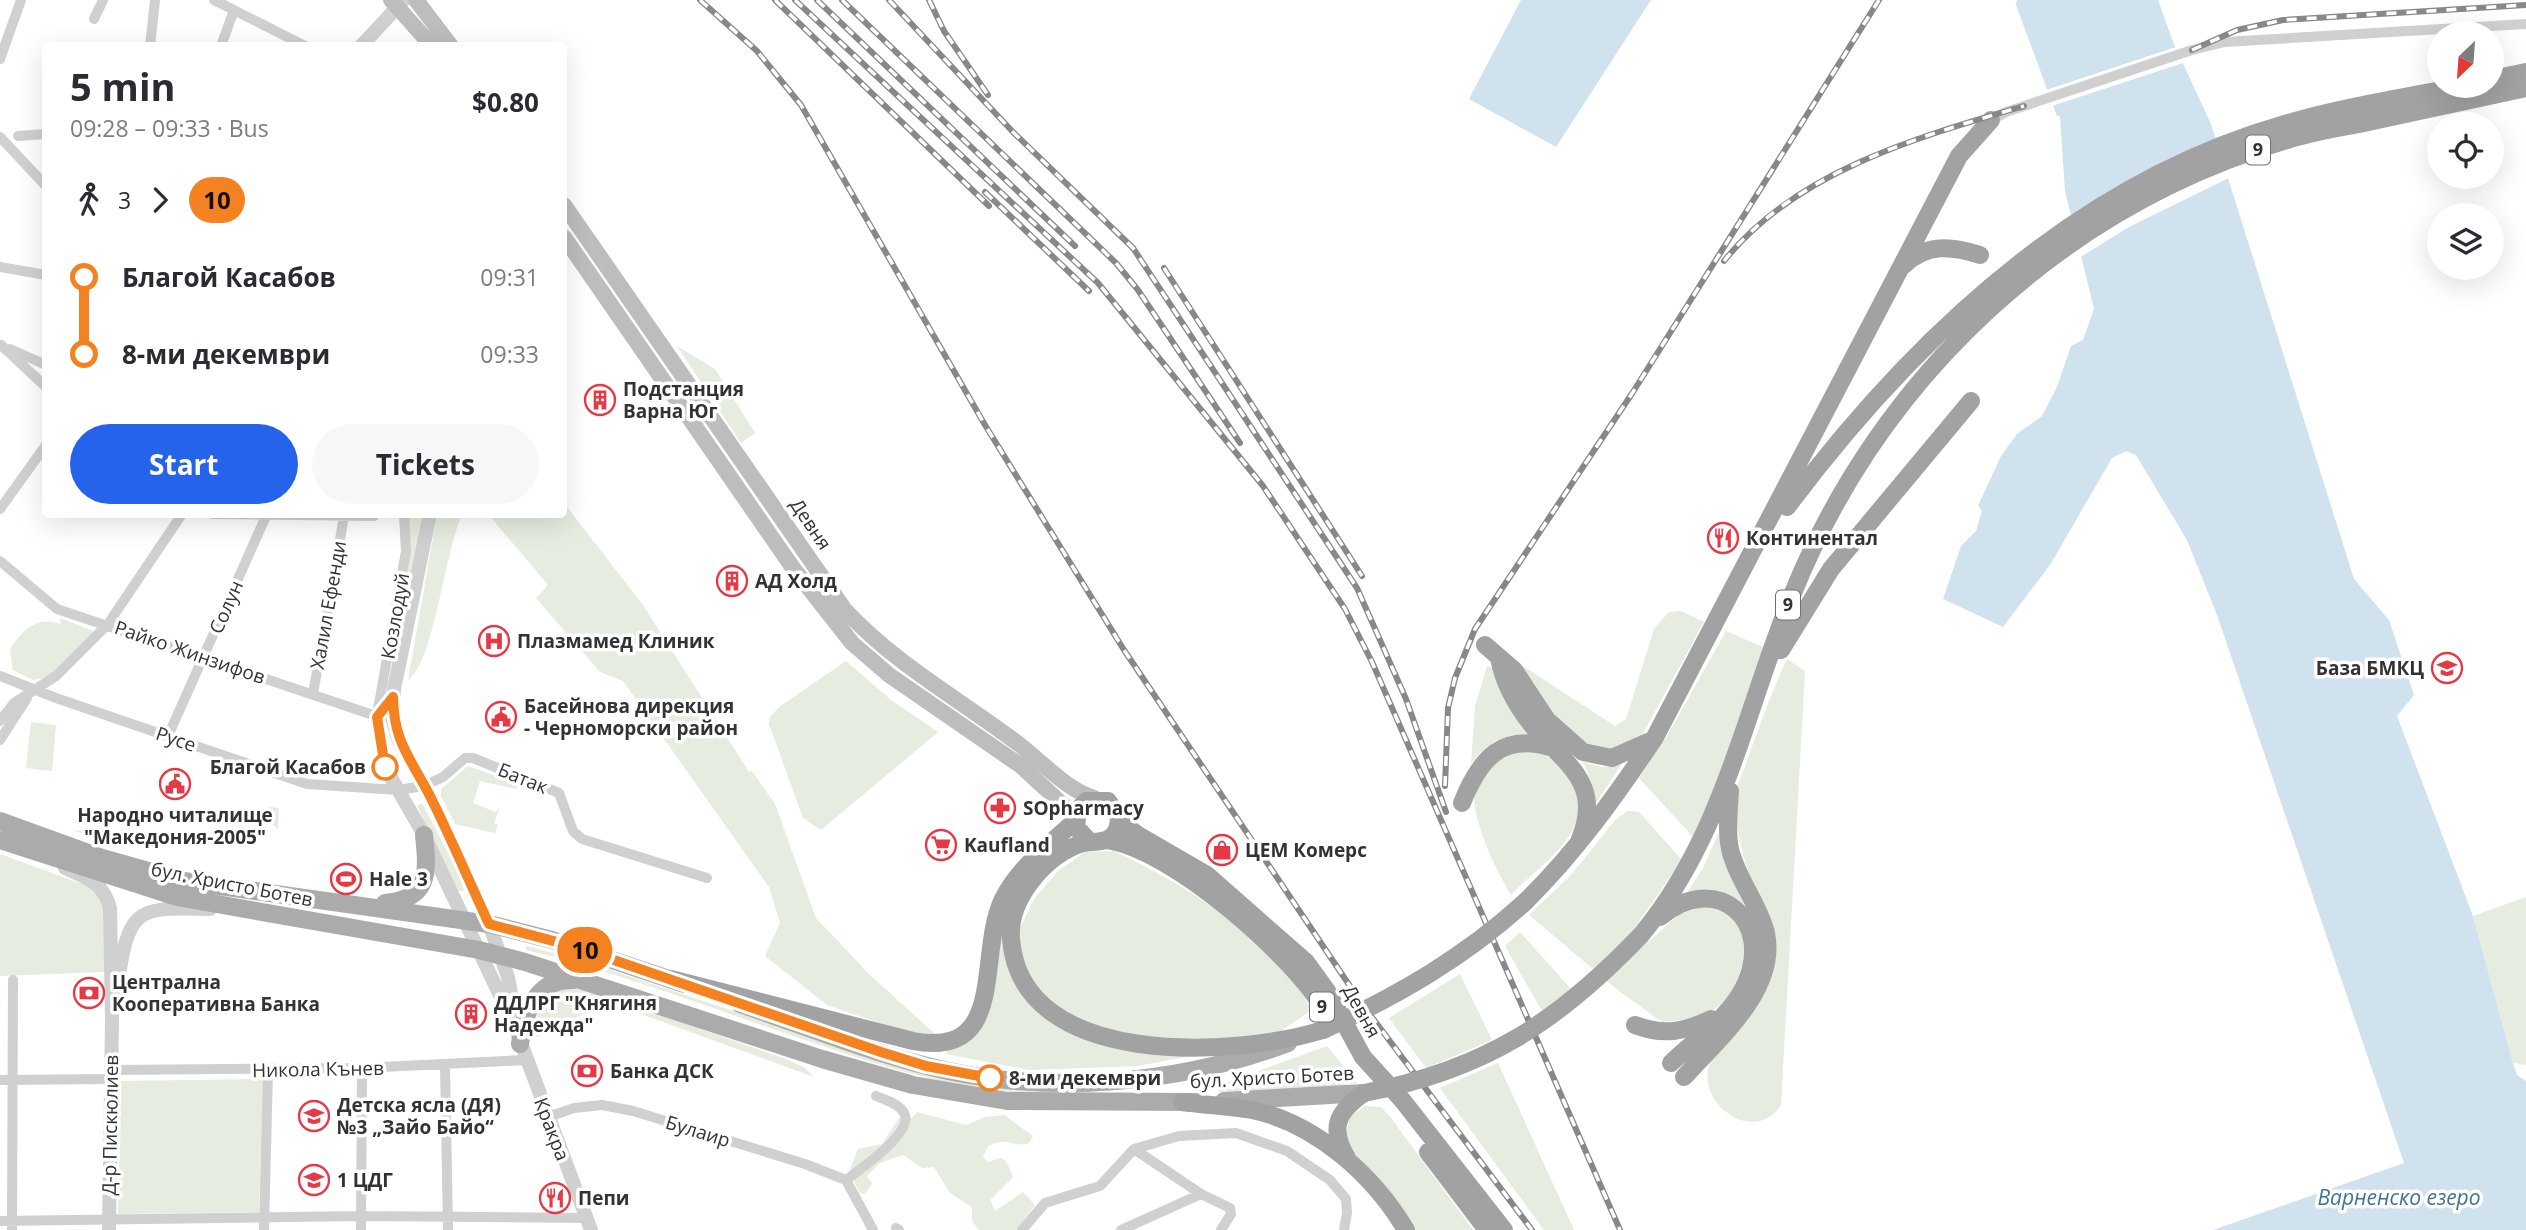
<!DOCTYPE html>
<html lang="en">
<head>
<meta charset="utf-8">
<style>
  :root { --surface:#fff; --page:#f7f7f7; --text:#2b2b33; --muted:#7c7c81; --accent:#2563eb }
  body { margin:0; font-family:"Open Sans",sans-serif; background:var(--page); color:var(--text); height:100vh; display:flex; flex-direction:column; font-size:26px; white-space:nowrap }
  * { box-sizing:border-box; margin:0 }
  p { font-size:23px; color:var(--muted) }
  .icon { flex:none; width:38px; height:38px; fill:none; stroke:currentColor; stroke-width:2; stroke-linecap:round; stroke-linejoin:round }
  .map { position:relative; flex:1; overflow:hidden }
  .panel { position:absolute; left:42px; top:42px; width:525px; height:476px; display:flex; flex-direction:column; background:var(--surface); border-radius:7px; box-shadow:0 7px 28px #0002 }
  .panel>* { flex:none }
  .badge { padding:0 14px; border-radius:23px; font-size:24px; line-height:46px }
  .needle { width:46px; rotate:205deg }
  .buttons { position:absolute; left:2427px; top:21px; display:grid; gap:14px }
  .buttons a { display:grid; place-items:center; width:77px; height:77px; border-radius:50%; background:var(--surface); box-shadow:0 7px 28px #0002; font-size:35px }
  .map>.badge { position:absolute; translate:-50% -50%; box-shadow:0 0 0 4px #fff }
  .legs { display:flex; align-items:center; gap:10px; height:77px; padding:0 28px; font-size:23px }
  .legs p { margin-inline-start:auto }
  .headline { display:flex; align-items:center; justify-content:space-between; height:119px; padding:0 28px }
  h1 { font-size:38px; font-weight:700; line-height:52px }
  .button { display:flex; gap:14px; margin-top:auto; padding:14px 28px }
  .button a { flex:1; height:80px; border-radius:42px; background:var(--accent); color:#fff; font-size:28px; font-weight:700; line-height:80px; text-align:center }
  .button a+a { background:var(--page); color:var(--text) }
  ul { padding:0 28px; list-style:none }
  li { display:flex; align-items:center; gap:24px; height:77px; font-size:26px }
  li i { display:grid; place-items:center; width:10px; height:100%; margin:0 9px; background:currentColor }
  li i::after { content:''; width:18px; height:18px; margin:-9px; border:5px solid; border-radius:50%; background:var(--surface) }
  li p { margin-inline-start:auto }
  li:first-child i { background:linear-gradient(#0000 50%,currentColor 0) }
  li:last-child i { background:linear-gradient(currentColor 50%,#0000 0) }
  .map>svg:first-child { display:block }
  .green { fill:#e6ecdf }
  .water { fill:#cfe2ee }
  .pier { fill:#fff }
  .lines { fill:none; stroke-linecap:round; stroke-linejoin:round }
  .minor { stroke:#d0d0d0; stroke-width:10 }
  .tertiary { stroke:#d0d0d0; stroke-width:14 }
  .secondary { stroke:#bdbdbd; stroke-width:16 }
  .primary { stroke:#ababab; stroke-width:18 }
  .trunk { stroke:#a2a2a2; stroke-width:18 }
  .rail-casing { stroke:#888; stroke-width:6 }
  .rail { stroke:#fff; stroke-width:3.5; stroke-dasharray:10; stroke-linecap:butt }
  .trunk-bridge { stroke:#a2a2a2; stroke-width:18 }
  .line-1-casing { stroke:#fff; stroke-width:16 }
  .line-1 { stroke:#f58220; stroke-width:10 }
  .stop-1-dot { fill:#fff; stroke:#f58220; stroke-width:3.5 }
  .labels { text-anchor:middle; stroke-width:7; stroke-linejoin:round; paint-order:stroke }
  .shield { fill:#fff; stroke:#707070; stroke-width:2 }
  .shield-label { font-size:18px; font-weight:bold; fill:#333 }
  .poi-label { font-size:19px; font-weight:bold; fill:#333; stroke:#fff; text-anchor:start }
  .street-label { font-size:19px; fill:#333; stroke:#fff }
  .stop-label { font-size:19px; font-weight:bold; fill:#333; stroke:#fff; text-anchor:end }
  .water-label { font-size:21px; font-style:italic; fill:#3f7597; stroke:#fff }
</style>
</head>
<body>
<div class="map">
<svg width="2526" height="1230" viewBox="0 0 2526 1230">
  <rect width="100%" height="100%" fill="#fff"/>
  <path class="green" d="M677,346L715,369L755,433L741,443Z
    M564,503L643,605L749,772L752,771L775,804L816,918L870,975L935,1034H912L827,1005L765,956L780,923L769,887L623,681L600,672L536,598L548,585L489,515L564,514Z
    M404,515H427L397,637H391L406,551Z
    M437,515H462C445,550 434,663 408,680Z
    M1681,611L1704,622L1641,737L1617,751L1588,747L1566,732L1515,661L1615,726L1626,719L1654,629L1669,612Z
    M60,618L98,633L56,676L33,680L13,670L10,650C20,631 40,614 61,625Z
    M1726,631L1765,648L1695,839L1639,778L1670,731Z
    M1787,659L1805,671L1781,1105C1756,1144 1702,1108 1708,1071C1713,1034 1769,1008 1773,963C1774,945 1754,891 1748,871C1741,848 1735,823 1735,798C1735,787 1743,774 1746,763C1759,728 1771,693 1787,659Z
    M846,661L891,700L938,732L821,830L803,818L769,724L770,717L779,707Z
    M1487,666L1493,668C1501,698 1512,716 1536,736C1506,733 1488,740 1471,764L1475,706Z
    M31,722L56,725L52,771L26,768Z
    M1520,748C1548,755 1567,760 1577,790C1591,837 1538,865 1511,895C1496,869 1458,799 1482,771C1491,762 1509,754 1520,748Z
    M1583,762L1602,767L1621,765L1594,806L1592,783Z
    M468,766L518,784L516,789L480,781L473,803L496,812L500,807L494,823L498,825L495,833L455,824L441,796V789Z
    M422,803L460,875L464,891H457L417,806Z
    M270,807L279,808L278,829L266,820L236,827Z
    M1628,811L1639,812L1682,860L1633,930L1649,942L1678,915L1710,904L1739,919L1747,952L1733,992L1719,1006L1699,1018L1662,1022L1619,991L1529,915L1572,874L1616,819Z
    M72,830L129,837L125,849Z
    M1720,830L1747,906L1709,889L1687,893L1703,868Z
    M1114,851C1187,886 1272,937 1312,1010L1275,1035L1197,1041L1152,1039L1081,1023L1055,1007L1034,983L1020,953L1019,930L1034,899L1058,871L1085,852Z
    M0,854L93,888L104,902L105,972L0,976Z
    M2526,897V1065L2513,1063L2473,916Z
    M1005,910L1008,962L1018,985L1034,1008L1056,1024L1196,1055L1138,1066L1029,1070L946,1054L948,1048L962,1043Z
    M1520,932L1571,989L1542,1011L1505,946Z
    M526,946L583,961L911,1070L1134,1084L1135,1088C1088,1093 1039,1096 992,1090C934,1083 879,1065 823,1046C725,1014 627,974 526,950Z
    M1460,974L1492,1040L1426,1068L1389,1018Z
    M560,989H580L606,996L786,1059L805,1068L814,1077L611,1003L547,1030V1033L538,1037L535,1036C533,1016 542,1000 560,989Z
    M1327,1046L1357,1083L1324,1088L1219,1092L1217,1086Z
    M1498,1063L1574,1230H1544L1440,1088Z
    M263,1079L259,1212L118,1214L121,1081Z
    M1364,1106L1381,1107L1391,1118L1473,1230H1415C1396,1196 1368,1172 1344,1142L1350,1117Z
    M917,1112L966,1125L985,1117L1004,1115L1033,1136L1029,1143C1012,1149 1011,1135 988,1146L983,1157L988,1162L1001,1158L1006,1161L1013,1177L990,1200L995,1211L1023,1192L1035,1205L1016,1230H979L972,1221V1207L950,1193L934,1167L922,1168L903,1155L880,1163L867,1176L872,1183L865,1194L860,1193L849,1172L858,1149L882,1144L899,1118H912Z"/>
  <path class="water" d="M1521,0H1651L1556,147L1469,99Z
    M2017,0H2158L2173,42L2211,124L2354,579L2389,620L2414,695L2397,716L2473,916L2513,1063L2517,1075L2526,1081V1230H2213L2404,1163L2217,615L2187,540L2136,455L2126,451L2112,458L2050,565L2003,627L1943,599L1961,546L1976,531L1982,511L1978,506L2001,456L2017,434L2042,416L2057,387L2071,346L2083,340L2094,309L2065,191L2060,116H2057L2016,5Z"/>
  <path class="pier" d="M2179,46L2186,62L2049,107L2043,91Z
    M2219,137L2231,177L2129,227L2079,258L2069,220L2113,190Z"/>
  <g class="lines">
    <path class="minor" d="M214,0L305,46
      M94,19L103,0
      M150,46L155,0
      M221,46L234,10
      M0,59L21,0
      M1991,120L2006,112L2192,50L2225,42L2526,24
      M18,136L46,134
      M0,137L46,186
      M0,267L46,275
      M1,345L46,387
      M10,349L46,365
      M0,509L46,445
      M212,514L374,516
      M0,561L57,609L382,718
      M0,676L56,698L307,784L398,790L424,786L443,777L465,758H473L559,793L573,831L582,839L707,878
      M313,694L344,516
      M377,715L406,551L404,514
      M0,721L14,703L56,676L108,624L182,514
      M168,736L266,516
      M0,740L27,698
      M445,1066L448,1230
      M111,1070L362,1068L526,1060
      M0,1080L110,1079
      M548,1117L574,1108L602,1105L633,1111L805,1164L846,1180
      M1134,1149L1201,1194L1230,1208L1231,1214L1221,1230
      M846,1180C859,1170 915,1132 904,1113C900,1104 885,1100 876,1096
      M846,1180L873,1230
      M0,1221L361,1216L587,1218
      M896,1228L899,1230
      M12,1230L13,980
      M264,1230L268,1070
      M361,1230L362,1068
      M1022,1230L1045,1203L1100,1186L1134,1149L1179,1136L1236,1133L1287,1151L1330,1180L1346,1199L1347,1213L1344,1230
      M1121,1230L1201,1194"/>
    <path class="tertiary" d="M361,46L404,0
      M430,514L394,689L393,722L399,741L429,794L489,924L508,977L514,1011
      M393,697L377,717L385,767L424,835L515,1027L591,1230
      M65,868C87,878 103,882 110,908L112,1020L109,1230
      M117,987C129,910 133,906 210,909"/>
    <path class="secondary" d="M391,0L432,46
      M416,0L451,46
      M564,205L845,610C896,665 961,700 1020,745C1042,762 1067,790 1094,798
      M564,237L793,568L852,643L889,675L1021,766L1075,816"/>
    <path class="primary" d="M0,821L102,858L184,881L489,924L552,940L684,984
      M0,840L177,897L479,950L525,962L822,1059L913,1085L1007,1101L1196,1102
      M385,903C430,899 428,873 424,835
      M740,1004C802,1025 864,1050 927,1066C1043,1096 1176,1085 1288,1043
      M520,1044C524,1013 536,978 574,980
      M1224,1101L1364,1093"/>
    <path class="trunk" d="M2492,79L2526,72
      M1904,265C1927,243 1952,246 1980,255
      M1787,507C1913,339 2078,183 2285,124C2342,107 2402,98 2461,86
      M1485,645L1514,670L1547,720L1583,752L1612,758L1648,742
      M1781,650L1831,569L1971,401
      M1499,658C1504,684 1515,704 1532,725C1562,762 1604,781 1580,839
      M1462,803C1480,758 1502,732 1553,748
      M1119,821L1138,835L1207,875L1306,962L1327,991L1363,1057L1403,1101L1504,1230
      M1106,840C1169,847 1294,956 1325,1011
      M1089,841L1076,827L1078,810L1086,801H1108L1119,817C1119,826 1117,835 1108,839C1098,844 1088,840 1077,845C1043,859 1008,900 1011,939C1021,1070 1235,1057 1323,1030
      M1525,902C1575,853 1615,797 1654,739L1959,156L1991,120
      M1660,917C1716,870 1775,920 1745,985C1731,1016 1695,1040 1671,1063
      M1641,935C1724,835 1745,710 1793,593C1881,376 2061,207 2287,140C2312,132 2339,128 2364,123C2418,111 2472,100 2526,88
      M671,979L913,1041C1009,1059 976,955 1003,899C1019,867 1049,845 1075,821
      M1635,1025C1664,1036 1684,1032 1711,1019
      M1684,1077C1717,1040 1778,990 1766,933C1759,904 1737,879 1730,849C1726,830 1729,810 1730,791
      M1182,1102C1205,1105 1229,1106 1252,1110C1316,1123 1374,1176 1406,1230
      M1428,1152L1487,1230
      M1347,1158C1329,1128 1337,1112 1364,1093"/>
    <g class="rail-casing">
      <path id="rail" d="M700,0L757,51L801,105L985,425L1124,650L1362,1004L1532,1230
        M775,0L989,206
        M795,0L1098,283L1263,486L1345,609L1372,662L1620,1230
        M817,0L1075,246
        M842,0L1116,263L1138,290L1240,443
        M889,0L1013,132L1133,248L1357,588L1406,699L1446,812
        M929,0L944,31L988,95
        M2192,50L2237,30L2283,20L2526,5
        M985,192L1089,291
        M1724,261C1796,171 1918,137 2024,106
        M1164,268L1362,576
        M1445,786L1448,708L1455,678L1475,629L1633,392L1879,0"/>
    </g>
    <use href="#rail" class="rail"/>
    <path class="trunk-bridge" d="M1323,1030C1397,996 1465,957 1525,902
      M1364,1093C1484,1070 1557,1023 1641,935"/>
  </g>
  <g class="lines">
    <g class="line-1-casing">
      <path id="line-1" d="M385,767L377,717L393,697C394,743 410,757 430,796C451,838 469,881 489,924L576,947L881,1052L926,1066L990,1078"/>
    </g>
    <use href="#line-1" class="line-1"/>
  </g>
  <defs>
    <g id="building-ring" transform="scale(1.575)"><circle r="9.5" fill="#fff" stroke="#e63946" stroke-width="1.5"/><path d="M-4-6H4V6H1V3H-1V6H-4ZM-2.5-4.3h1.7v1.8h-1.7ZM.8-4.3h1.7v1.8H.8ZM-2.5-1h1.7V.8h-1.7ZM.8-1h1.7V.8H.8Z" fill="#e63946"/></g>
    <g id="restaurant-ring" transform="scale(1.575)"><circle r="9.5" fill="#fff" stroke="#e63946" stroke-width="1.5"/><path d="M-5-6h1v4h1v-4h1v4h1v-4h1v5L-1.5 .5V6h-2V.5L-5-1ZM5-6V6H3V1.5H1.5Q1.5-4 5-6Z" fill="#e63946"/></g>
    <g id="hospital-ring" transform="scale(1.575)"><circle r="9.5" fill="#fff" stroke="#e63946" stroke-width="1.5"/><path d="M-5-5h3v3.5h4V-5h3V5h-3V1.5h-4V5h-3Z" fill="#e63946"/></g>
    <g id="university-ring" transform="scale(1.575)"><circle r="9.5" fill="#fff" stroke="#e63946" stroke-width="1.5"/><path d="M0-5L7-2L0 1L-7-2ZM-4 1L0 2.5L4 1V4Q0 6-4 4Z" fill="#e63946"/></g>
    <g id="civic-ring" transform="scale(1.575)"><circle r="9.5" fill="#fff" stroke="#e63946" stroke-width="1.5"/><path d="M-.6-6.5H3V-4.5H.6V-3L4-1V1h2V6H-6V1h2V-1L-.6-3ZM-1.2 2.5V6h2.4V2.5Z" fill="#e63946"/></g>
    <g id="pharmacy-ring" transform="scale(1.575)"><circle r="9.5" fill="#fff" stroke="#e63946" stroke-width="1.5"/><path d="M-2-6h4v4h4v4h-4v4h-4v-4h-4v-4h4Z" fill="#e63946"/></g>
    <g id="supermarket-ring" transform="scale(1.575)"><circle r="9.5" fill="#fff" stroke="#e63946" stroke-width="1.5"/><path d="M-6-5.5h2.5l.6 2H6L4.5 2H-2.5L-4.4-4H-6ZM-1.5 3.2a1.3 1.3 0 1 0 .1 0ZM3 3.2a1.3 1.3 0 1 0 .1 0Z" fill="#e63946"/></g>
    <g id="shop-ring" transform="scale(1.575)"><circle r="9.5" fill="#fff" stroke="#e63946" stroke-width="1.5"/><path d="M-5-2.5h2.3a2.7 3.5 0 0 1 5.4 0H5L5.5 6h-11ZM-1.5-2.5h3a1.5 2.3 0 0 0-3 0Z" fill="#e63946"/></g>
    <g id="stadium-ring" transform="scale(1.575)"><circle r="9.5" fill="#fff" stroke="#e63946" stroke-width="1.5"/><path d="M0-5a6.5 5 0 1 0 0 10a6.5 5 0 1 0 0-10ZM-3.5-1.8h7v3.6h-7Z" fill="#e63946"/></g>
    <g id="bank-ring" transform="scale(1.575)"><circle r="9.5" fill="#fff" stroke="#e63946" stroke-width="1.5"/><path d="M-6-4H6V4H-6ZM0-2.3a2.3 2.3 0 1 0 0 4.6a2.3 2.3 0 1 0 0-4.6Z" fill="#e63946"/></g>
    <g id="school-ring" transform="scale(1.575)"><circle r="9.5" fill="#fff" stroke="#e63946" stroke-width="1.5"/><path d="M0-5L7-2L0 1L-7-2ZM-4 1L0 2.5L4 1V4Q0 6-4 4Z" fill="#e63946"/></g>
  </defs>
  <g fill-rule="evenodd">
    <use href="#building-ring" x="600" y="400"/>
    <use href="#restaurant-ring" x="1723" y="538"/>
    <use href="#building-ring" x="732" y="581"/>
    <use href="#hospital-ring" x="494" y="641"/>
    <use href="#university-ring" x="2447" y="668"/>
    <use href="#civic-ring" x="501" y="717"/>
    <use href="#civic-ring" x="175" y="784"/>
    <use href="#pharmacy-ring" x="1000" y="808"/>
    <use href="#supermarket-ring" x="941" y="845"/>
    <use href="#shop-ring" x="1222" y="850"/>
    <use href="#stadium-ring" x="346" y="879"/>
    <use href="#bank-ring" x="89" y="993"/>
    <use href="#building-ring" x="471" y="1014"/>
    <use href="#bank-ring" x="587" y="1071"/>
    <use href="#school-ring" x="314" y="1116"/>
    <use href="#school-ring" x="314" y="1180"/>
    <use href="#restaurant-ring" x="555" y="1198"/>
  </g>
  <g class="stop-1-dot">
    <circle cx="385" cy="767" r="12"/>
    <circle cx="990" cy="1078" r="12"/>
  </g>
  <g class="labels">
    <g class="shield">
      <rect x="2246" y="135.5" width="24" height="29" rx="5"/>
      <rect x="1776" y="590.5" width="24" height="29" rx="5"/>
      <rect x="1310" y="992.5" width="24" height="29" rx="5"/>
    </g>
    <g class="shield-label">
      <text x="2258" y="156">9</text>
      <text x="1788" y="611">9</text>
      <text x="1322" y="1013">9</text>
    </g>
    <g class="poi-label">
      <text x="623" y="396">Подстанция<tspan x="623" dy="22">Варна Юг</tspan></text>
      <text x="1746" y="545">Континентал</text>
      <text x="755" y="588">АД Холд</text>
      <text x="517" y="648">Плазмамед Клиник</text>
      <text x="2424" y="675" text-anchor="end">База БМКЦ</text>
      <text x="524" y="713">Басейнова дирекция<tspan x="524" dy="22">- Черноморски район</tspan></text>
      <text x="1023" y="815">SOpharmacy</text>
      <text x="175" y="822" text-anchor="middle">Народно читалище<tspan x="175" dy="22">"Македония-2005"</tspan></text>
      <text x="964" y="852">Kaufland</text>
      <text x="1245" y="857">ЦЕМ Комерс</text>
      <text x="369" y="886">Hale 3</text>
      <text x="112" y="989">Централна<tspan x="112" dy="22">Кооперативна Банка</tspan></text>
      <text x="494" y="1010">ДДЛРГ "Княгиня<tspan x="494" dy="22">Надежда"</tspan></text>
      <text x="610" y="1078">Банка ДСК</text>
      <text x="337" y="1112">Детска ясла (ДЯ)<tspan x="337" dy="22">№3 „Зайо Байо“</tspan></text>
      <text x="337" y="1187">1 ЦДГ</text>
      <text x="578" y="1205">Пепи</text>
    </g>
    <g class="street-label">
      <text transform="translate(811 524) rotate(56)" y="7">Девня</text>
      <text transform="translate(328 605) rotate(-80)" y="7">Халил Ефенди</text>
      <text transform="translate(226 607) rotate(-66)" y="7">Солун</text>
      <text transform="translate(395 616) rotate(-80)" y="7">Козлодуй</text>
      <text transform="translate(190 652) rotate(19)" y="7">Райко Жинзифов</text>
      <text transform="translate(176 739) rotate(19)" y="7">Русе</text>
      <text transform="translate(523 778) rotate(22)" y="7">Батак</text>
      <text transform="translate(232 884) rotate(11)" y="7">бул. Христо Ботев</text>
      <text transform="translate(1362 1011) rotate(61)" y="7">Девня</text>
      <text transform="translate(318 1069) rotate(-1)" y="7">Никола Кънев</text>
      <text transform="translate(1272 1077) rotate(-3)" y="7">бул. Христо Ботев</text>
      <text transform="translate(110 1125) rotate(-89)" y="7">Д-р Пискюлиев</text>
      <text transform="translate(552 1129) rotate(69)" y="7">Кракра</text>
      <text transform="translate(698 1131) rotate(17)" y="7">Булаир</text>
    </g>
    <g class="stop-label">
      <text x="366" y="774">Благой Касабов</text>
      <text x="1009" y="1085" text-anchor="start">8-ми декември</text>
    </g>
    <g class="water-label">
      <text x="2399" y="1205">Варненско езеро</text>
    </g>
  </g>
</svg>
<div class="buttons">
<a><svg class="needle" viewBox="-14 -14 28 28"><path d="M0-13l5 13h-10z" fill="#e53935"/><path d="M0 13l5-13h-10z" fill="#7c7c81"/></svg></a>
<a><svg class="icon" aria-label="locate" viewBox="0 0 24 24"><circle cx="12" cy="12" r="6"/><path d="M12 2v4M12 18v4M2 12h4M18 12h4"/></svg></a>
<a><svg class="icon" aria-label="layers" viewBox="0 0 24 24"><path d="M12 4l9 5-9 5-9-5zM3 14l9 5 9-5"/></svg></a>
</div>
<b class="badge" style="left:585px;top:950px;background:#f58220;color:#111">10</b>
<section class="panel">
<div class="headline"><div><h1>5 min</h1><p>09:28 – 09:33 · Bus</p></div><b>$0.80</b></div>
<div class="legs"><svg class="icon" aria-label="walk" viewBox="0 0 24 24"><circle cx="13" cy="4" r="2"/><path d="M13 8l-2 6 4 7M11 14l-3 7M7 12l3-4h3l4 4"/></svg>3<svg class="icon" aria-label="forward" viewBox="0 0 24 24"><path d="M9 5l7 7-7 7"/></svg><b class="badge" style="background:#f58220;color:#111">10</b></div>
<ul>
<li><i style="color:#f58220"></i><b>Благой Касабов</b><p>09:31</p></li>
<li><i style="color:#f58220"></i><b>8-ми декември</b><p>09:33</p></li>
</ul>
<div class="button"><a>Start</a><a>Tickets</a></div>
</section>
</div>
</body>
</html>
